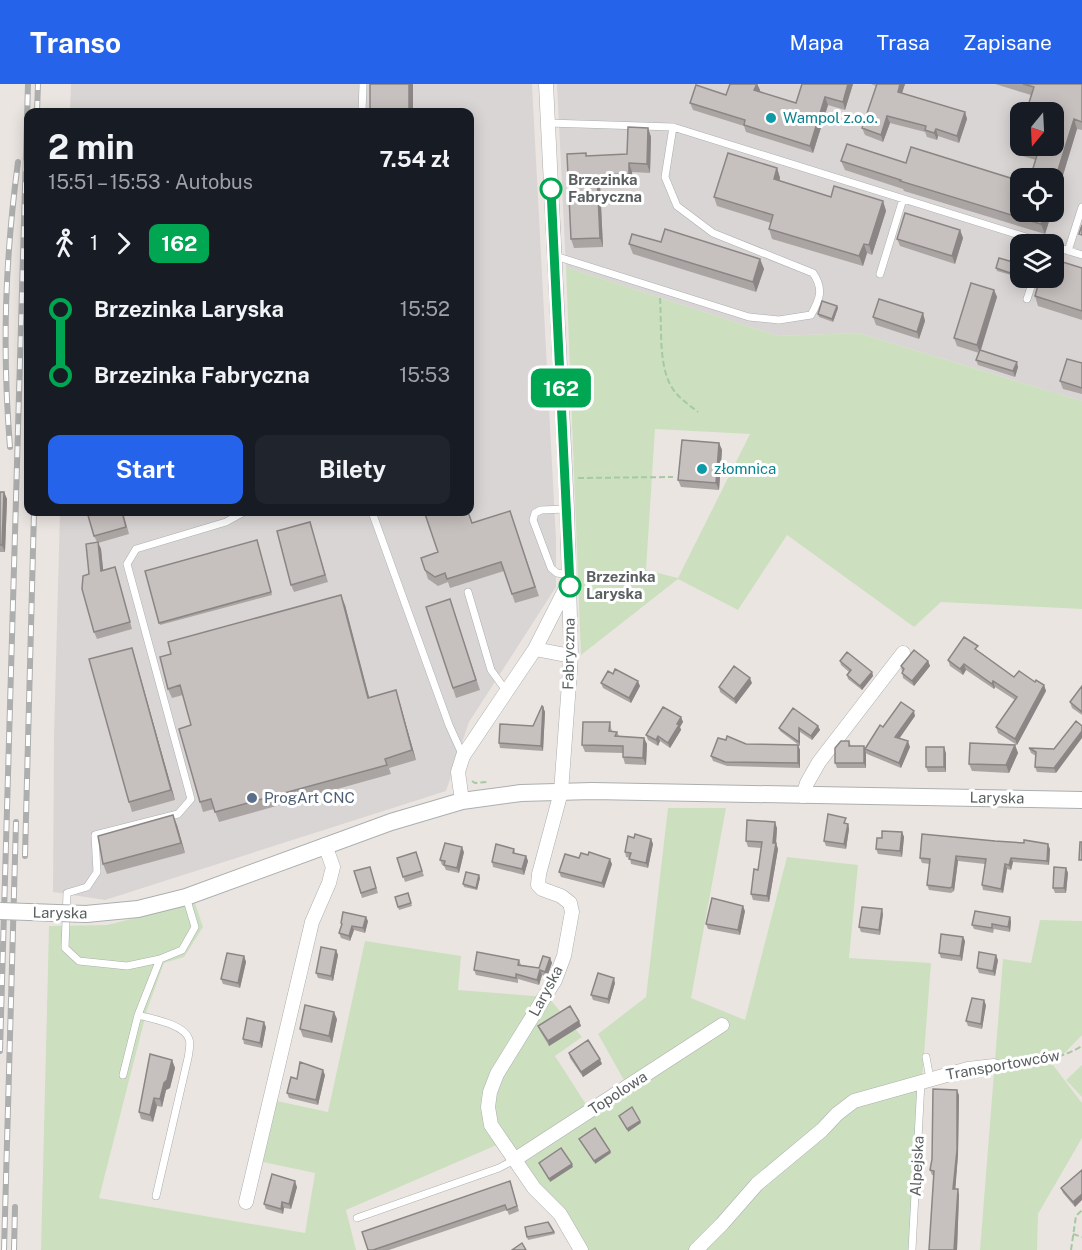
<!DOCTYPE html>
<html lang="pl">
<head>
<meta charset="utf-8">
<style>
  :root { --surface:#171b24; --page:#20242c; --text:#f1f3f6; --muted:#9ea1a6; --accent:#2563eb }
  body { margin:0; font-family:"Public Sans",sans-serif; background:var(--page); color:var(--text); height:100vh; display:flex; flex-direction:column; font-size:22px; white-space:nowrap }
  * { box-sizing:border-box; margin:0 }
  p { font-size:20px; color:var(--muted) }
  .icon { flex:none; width:33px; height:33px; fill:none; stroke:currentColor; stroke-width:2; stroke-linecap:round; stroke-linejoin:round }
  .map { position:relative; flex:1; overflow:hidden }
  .details { position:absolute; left:24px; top:24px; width:450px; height:408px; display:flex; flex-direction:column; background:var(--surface); border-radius:12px; box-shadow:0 3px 15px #0003 }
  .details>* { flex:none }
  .badge { padding:0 12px; border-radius:9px; font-size:21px; line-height:39px }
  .needle { width:39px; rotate:198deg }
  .controls { position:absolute; left:1010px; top:18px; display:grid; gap:12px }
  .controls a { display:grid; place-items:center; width:54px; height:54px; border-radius:12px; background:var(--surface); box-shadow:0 3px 15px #0003; font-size:30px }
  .map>.badge { position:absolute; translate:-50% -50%; box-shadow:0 0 0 3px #fff }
  .legs { display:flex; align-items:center; gap:9px; height:66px; padding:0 24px; font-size:20px }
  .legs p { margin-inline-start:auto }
  .summary { display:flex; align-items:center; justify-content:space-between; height:102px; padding:0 24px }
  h1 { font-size:33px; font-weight:700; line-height:45px }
  .cta { display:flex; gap:12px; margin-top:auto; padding:12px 24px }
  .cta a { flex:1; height:69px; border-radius:12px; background:var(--accent); color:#fff; font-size:24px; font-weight:700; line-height:69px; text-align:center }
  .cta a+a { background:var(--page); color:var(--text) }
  ul { padding:0 24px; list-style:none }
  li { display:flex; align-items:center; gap:21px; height:66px; font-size:22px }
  li i { display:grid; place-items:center; width:9px; height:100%; margin:0 8px; background:currentColor }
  li i::after { content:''; width:15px; height:15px; margin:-8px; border:4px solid; border-radius:50%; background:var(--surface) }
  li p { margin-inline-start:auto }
  li:first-child i { background:linear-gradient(#0000 50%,currentColor 0) }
  li:last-child i { background:linear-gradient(currentColor 50%,#0000 0) }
  header { display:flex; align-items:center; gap:36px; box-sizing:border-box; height:84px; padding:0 30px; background:var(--accent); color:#fff }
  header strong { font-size:28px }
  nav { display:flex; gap:33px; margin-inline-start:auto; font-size:21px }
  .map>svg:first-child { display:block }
  .industrial { fill:#d9d5d4; fill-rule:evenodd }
  .green { fill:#cce0c0; fill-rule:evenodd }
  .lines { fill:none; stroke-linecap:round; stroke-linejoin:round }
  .service-casing { stroke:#abafb0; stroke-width:8 }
  .minor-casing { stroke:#abafb0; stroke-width:15 }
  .tertiary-casing { stroke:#abafb0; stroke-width:18 }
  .path { stroke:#a5c9a1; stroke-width:2; stroke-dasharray:6 3; stroke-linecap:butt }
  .service { stroke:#fff; stroke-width:7 }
  .minor { stroke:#fff; stroke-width:14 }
  .tertiary { stroke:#fff; stroke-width:16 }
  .rail-casing { stroke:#adaeae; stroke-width:6 }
  .rail { stroke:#fff; stroke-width:4; stroke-dasharray:11; stroke-linecap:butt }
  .tertiary-bridge-casing { stroke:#abafb0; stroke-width:18; stroke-linecap:butt }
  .tertiary-bridge { stroke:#fff; stroke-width:16 }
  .wall { fill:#aaa5a3 }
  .shaded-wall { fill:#8b8685 }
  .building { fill:#c6c0be; stroke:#8b8685; stroke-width:1.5 }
  .line-1-casing { stroke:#fff; stroke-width:14 }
  .line-1 { stroke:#00a651; stroke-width:9 }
  .culture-dot { fill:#0f9aa8; stroke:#fff; stroke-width:2 }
  .stop-1-dot { fill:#fff; stroke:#00a651; stroke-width:3 }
  .service-dot { fill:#5c6f8a; stroke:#fff; stroke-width:2 }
  .labels { text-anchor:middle; stroke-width:6; stroke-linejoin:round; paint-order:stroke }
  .culture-label { font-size:15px; fill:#0d838f; stroke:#fff; text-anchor:start }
  .stop-label { font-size:15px; font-weight:bold; fill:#5a5f60; stroke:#fff; text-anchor:start }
  .street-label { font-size:15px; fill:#5a5f60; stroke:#fff }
  .service-label { font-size:15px; fill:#4e5e75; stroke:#fff; text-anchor:start }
</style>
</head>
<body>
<header>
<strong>Transo</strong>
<nav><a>Mapa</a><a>Trasa</a><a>Zapisane</a></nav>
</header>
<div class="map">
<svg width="1082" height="1166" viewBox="0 0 1082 1166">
  <rect width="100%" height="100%" fill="#ebe5e1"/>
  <path class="industrial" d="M71,0H532L556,456V503L469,638L446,707L105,816L53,808L54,652L60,428H470V28H70Z
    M557,0H1082V317L858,249L778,252L566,183ZM1020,28H1053V62H1020ZM1020,94H1053V128H1020ZM1020,160H1053V194H1020Z"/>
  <path class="green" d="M566,183L778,252L858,249L1082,317V525L941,518L914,543L787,451L738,526L678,495L581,571ZM655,345L750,350L678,494L646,486Z
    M668,724H726L691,914L745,936L787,773L858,781L849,874L931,879L909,1166H578L506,1057L346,1126L356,1166H41L49,842L107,841L195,819L203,843L184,873L164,879L147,926L99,1114L305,1149L315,1089L263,1078L277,1017L328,1028L365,857L461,872L458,906L548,913L582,953L555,972L589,1025L625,998L598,950L646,913Z
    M1040,836L1082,837V951L1053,981L1082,1019V1054L1038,1130L1037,1166H980L1003,875L1031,879Z
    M1082,981V1013L1066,996Z"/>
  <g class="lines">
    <g class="service-casing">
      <path id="service" d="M362,28L363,0
        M548,39L673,43L1048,160
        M1053,162L1082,171
        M1068,167L1082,123
        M555,172L749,233L779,236L811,231C820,215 824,205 813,189L713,149L677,122L665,93L673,43
        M880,190L903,115
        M1027,215L1034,194
        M567,425L541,426L535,429L533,436L551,484L557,489L569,491
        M372,428L449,641L463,672
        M468,508L491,586L507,608
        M186,813L195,843L182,866L160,875L127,882L79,877L65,864L67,809L87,803L97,788L95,751L178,730L191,715L127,480L136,465L226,438L244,428
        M138,931C152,935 184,940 189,955C191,960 189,968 188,974L156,1112
        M926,973L930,995
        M123,991L138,931L160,875
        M357,1134L499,1084L514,1076
        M912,1166L921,998"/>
    </g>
    <g class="minor-casing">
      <path id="minor" d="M546,0L567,425L571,572L561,708L539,790L538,801L542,805L561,812L570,819L572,828L564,872L555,896L497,990L490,1008L488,1023L491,1041L534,1104L560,1130L581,1166
        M535,565L571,572
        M803,712L807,699L819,678L903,569
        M462,717L458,688L463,672L535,565L569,498
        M514,1076L722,941
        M246,1118L312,838L329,799L333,783L325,761
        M696,1166L722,1140L757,1100L822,1046L837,1030L854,1017L968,985L994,982"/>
    </g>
    <g class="tertiary-casing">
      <path id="tertiary" d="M86,830L138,825L186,813L391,738L462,717L521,709L592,707L1082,716"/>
    </g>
    <path class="path" d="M660,214C662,239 658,280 671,302C678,314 688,320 698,328
      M578,394L673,393
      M472,697L475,699L487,698
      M1005,980C1033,976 1058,977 1082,962
      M1073,1150L1082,1153
      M1071,1166L1076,1132L1082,1126"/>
    <use href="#service" class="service"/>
    <use href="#minor" class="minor"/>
    <use href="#tertiary" class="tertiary"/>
    <g class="rail-casing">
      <path id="rail" d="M37,28L38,0
        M10,363C2,263 5,177 18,78
        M25,772L34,428
        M0,967L28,0
        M4,1166L16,738
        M14,1166L15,1123"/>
    </g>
    <use href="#rail" class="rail"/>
    <g class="tertiary-bridge-casing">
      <path id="tertiary-bridge" d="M0,827L86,830"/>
    </g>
    <use href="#tertiary-bridge" class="tertiary-bridge"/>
  </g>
  <path class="wall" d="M730,0H757L760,6L759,8L796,19L802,0H853L845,26L828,21L813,69L746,48L744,42L693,26L690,19L726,11Z
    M871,0H905L902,9L965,28L967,35L959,59L938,52L937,56L927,53L925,48L890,39L883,58L865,51L862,44L876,2Z
    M995,0H1082V46L1077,45L1053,124V94L1036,76L1019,71L1016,62L1031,11Z
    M648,44L651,53L650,89L632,88L633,99L600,100L603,163L574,164L571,155L586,69L587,72L627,70Z
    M841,77L1020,128H1052L1045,150L904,107L903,105L845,86Z
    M777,84L780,94V97L831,113L883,117L886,127L872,171L867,169L863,182L772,155L769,145L771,139L717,122L714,113Z
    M960,146L963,154L955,180L900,162L897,155Z
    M661,158L760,175L764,185L756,208L633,170L629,160Z
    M1014,181L1011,191L997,187L996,184Z
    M1082,184V236L1038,222L1035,212Z
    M994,206L997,213L980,266L1018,283L1015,293L978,281L976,276L979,269L957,262L954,254Z
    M837,222L838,224L833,238L819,233L818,230Z
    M923,229L925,237L919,255L876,241L873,233Z
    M1082,279V310L1063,305L1060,297Z
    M719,359L722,366L719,406L681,403L678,396Z
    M0,408H4L7,415L5,468H0Z
    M510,427L539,512L515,519L504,487L450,504L448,498L438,502L428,495L421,474L438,468L472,439Z
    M123,428L129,450L98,459L101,465L103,486L115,483L132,545L97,555L94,548L97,458L94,452Z
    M312,445L328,498L294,508L291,501Z
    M257,456L272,511L160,541L145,487Z
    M345,521L369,614L399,616L416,676L389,684L391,690L219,738L214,725L203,728L200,718L191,641L183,611L172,614L168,605Z
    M426,523L453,525L480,606L456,614Z
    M132,564L135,574L175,716L132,728L129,718Z
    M980,568L1014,593L1044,601L1046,607L1017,661L998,649L996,643L1015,616L995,603L994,605L966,586L963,591L950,582L948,576Z
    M840,577L872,588L873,592L862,606L848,595L847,591L849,588L841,581Z
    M928,577L930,582L914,602L903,594L901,582Z
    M613,590L640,602L631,619L603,604L601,599Z
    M752,599L736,620L720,608L719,603Z
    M1082,602V631L1072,624L1070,618Z
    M543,623L545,628L543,667L500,664L499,659L533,642Z
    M915,632L899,654L910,663L901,684L867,670L866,669V684H837L835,679L849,657L851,662L865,664L883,643Z
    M681,633L683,638L680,643L681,646L670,664L660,657L658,662L648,656L646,651Z
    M610,638L612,648H617L619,652L644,654L647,660L646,681L625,680L623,673V669L585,668L582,661Z
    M818,642L820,646L812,656L800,648V662L780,647L779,644Z
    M726,656L746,660L798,661L800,666V684L727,682L713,677L711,672Z
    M1015,661L1018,669L1009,689L972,687L969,680Z
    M1029,664L1054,665L1056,689L1037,688L1035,683L1036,672L1031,669Z
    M946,669V688H928L926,683Z
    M848,739L849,745L846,765L826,762L824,757Z
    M177,741L185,769L107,790L103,780Z
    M777,744L776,759L778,765L769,818L753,816L751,810L758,786L761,764L748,763L746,757Z
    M902,748L904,753L902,773L878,770L876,765L882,754Z
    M651,755L653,760L648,784L631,780L630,774L626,773L625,768Z
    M514,765L515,769L526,772L528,777L524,791L493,783L492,778Z
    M1050,765L1049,781L1013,778L1011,786L1007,785L1003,809L983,806L982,801L985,780L958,777L954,807L951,809L929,806L927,801L930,780L922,779L920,774Z
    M416,768L424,792L405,798L397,774Z
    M464,768L459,789L446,786L444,782L442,781L440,776Z
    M579,774L612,780L604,804L561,793L559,788Z
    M370,783L378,809L362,814L354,787Z
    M1066,784L1068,789L1066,809H1055L1053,804Z
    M480,794L477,806L464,803L463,800Z
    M408,809L412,822L399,826L395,813Z
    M745,827L740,851L708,845L706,840Z
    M883,830L880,851L861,848L859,843Z
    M1010,833L1011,838L1010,848L994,845L993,849L974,845L972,841Z
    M368,837L365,849L354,846L350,857L341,854L339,849L342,842L341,839Z
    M963,853L965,857L962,877L941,874L939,869Z
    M336,866L338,871L333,897L318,894L316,889Z
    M244,872L246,878L240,904L223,900L221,895Z
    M550,874L552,879L547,893L542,891L539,901L518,895V899L476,891L474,886L519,876L521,881L539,884Z
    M998,876L995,892L979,889L977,884Z
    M615,899L609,920L593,916L591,911Z
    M986,921L982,945L968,942L966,937Z
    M337,935L332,959L303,953L300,945Z
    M579,937L581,942L549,962L540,947L538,942Z
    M266,943L262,964L244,960L243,955Z
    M569,969L602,980L583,993L570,974Z
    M172,976L175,984L170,1004L166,1006L162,1023L157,1022L153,1038L141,1035L139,1028Z
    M325,991L318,1021L289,1014L287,1009L297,995Z
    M959,1011L958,1071L955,1105L959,1111L957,1166H929L934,1092L932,1091L930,1086Z
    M1082,1086L1075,1123L1063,1109L1061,1104Z
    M510,1097L519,1127L509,1131L507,1126L389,1166H368Z
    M297,1103L291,1125L284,1124L283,1130L266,1125L264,1120Z
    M554,1148L555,1150L528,1156L527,1153Z"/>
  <path class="shaded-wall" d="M409,0H413V28H409Z
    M757,0L760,6L757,14L754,6Z
    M848,0H853L845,26L843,18Z
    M900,0H905L900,15L898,8Z
    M825,13L828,21L813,69L810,62Z
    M965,28L967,35L959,59L957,52Z
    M887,32L890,39L883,58L881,51Z
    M1074,35L1077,45L1053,124V102Z
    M648,44L651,53L650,89L647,80Z
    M936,45L938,52L937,56L934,49Z
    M629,79L632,88L633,99L629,90Z
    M777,84L780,94L777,104L774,95Z
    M597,91L600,100L603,163L600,154Z
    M883,117L886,127L872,171L869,161Z
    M1045,128H1052L1045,150L1041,140Z
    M960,146L963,154L955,180L952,172Z
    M864,160L867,169L863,182L859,172Z
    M760,175L764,185L756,208L753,198Z
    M1013,178L1014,181L1011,191L1010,189Z
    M994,206L997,213L980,269L977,261Z
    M837,222L838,224L833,238L832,235Z
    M923,229L925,237L919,255L917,248Z
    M1017,278L1018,283L1015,293L1013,287Z
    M719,359L722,366L719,406L716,399Z
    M4,408L7,415L5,468L2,461Z
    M98,458L101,465L104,494L101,487Z
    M341,511L345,521L372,624L368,614Z
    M132,564L135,574L175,716L171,706Z
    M928,577L930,582L914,602L912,597Z
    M964,580L966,586L963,591L960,585Z
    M872,588L873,592L862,606L860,602Z
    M750,594L752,599L736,620L734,615Z
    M638,597L640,602L631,619L629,614Z
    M993,597L995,603L994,605L992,600Z
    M1044,601L1046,607L1017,661L1015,655Z
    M396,606L399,616L416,676L412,666Z
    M543,623L545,628L543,667L541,662Z
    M914,627L915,632L897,658L895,653Z
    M681,633L683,638L680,643L681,646L670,664L668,659Z
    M818,642L820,646L812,656L811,652Z
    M799,644L800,648V662L799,658Z
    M1082,647V654L1056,689L1054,684Z
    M658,652L660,657L658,662L656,656Z
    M644,654L647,660L646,681L643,674Z
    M908,657L910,663L901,684L899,679Z
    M798,661L800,666V684L798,679Z
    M1015,661L1018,669L1009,689L1006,681Z
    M864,662L866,669V684L864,679Z
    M944,663L946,669V688L944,683Z
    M173,731L177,741L185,769L181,759Z
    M775,738L777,744L776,759L778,765L769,818L767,812Z
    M848,740L849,745L846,765L844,760Z
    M902,748L904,753L902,773L900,767Z
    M651,755L653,760L648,784L646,779Z
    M1048,760L1050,765L1049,781L1047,777Z
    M462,763L464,768L459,789L457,784Z
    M526,772L528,777L524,791L522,785Z
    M956,772L958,777L954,807L952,803Z
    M1011,774L1013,778L1011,786L1009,781Z
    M610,775L612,780L604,804L602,799Z
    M1005,780L1007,785L1003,809L1001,805Z
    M1066,784L1068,789L1066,809L1064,804Z
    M479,791L480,794L477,806L476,804Z
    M743,822L745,827L740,851L738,846Z
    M882,825L883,830L880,851L879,846Z
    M366,833L368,837L365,849L363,844Z
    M1010,833L1011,838L1010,848L1008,843Z
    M352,842L354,846L350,857L349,852Z
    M963,853L965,857L962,877L960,872Z
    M336,866L338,871L333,897L331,892Z
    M996,871L998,876L995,892L993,887Z
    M244,872L246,878L240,904L238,899Z
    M550,874L552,879L547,893L545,888Z
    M540,886L542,891L539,901L537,896Z
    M614,894L615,899L609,920L608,915Z
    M984,916L986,921L982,945L981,940Z
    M334,928L337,935L332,959L329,952Z
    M579,937L581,942L549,962L548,957Z
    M264,938L266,943L262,964L260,959Z
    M600,975L602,980L583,993L581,988Z
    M172,976L175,984L170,1004L166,1006L162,1023L160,1015L164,999Z
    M323,986L325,991L318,1021L316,1016Z
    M957,1006L959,1011L958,1071L955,1110L953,1105Z
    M154,1014L157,1022L153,1038L150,1031Z
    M640,1037L641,1039L628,1048L627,1045Z
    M610,1067L611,1069L595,1080L594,1077Z
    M572,1080L573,1083L550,1098L549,1095Z
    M295,1097L297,1103L291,1125L289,1120Z
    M958,1105L959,1111L957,1166H954Z
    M1082,1110V1116L1075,1123L1073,1118Z
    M282,1118L284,1124L283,1130L281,1125Z"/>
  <path class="building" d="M370,0H409V28H370Z
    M730,0H757L754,6L796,19L802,0H848L843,18L825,13L810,62L744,41L745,36L690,19L696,1L726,11Z
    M877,0H900L898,8L965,28L957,52L936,45L934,49L925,46L926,42L887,32L881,51L862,44Z
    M1023,0H1082V38L1074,35L1053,102V94H1030L1038,68L1016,62L1020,48V62H1053V28H1026L1034,3Z
    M628,43L648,44L647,80L629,79V90L597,91L600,154L571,155L567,70L586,69V72L627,70Z
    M847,60L906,79L911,63L1020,97V128H1045L1041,140L900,97L901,96L841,77Z
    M728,69L777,84L774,95L831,113L834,102L883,117L869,161L864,160L859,172L769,145L773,131L714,113Z
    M905,129L960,146L952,172L897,155Z
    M1082,141V151L1079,150Z
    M665,145L760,175L753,198L629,160L632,150L661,158Z
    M999,174L1013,178L1010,189L996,184Z
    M1053,175L1082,184V227L1035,212L1040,194H1053Z
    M971,199L994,206L977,261L954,254Z
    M879,215L923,229L917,248L873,233Z
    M822,217L837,222L832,235L818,230Z
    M980,266L1017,278L1013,287L976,276Z
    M1067,275L1082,279V304L1060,297Z
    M682,356L719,359L716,399L678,396Z
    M0,408H4L2,461H0Z
    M510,427L535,503L512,510L501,478L447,495L445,489L435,493L425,486L421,474L438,468L425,430L434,428H468L472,439Z
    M87,428H122L126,443L94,452Z
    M310,438L325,491L291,501L277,447Z
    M257,456L271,508L159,539L145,487Z
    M98,458L101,487L115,483L130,538L94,548L82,505L83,492L89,490L86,460Z
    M341,511L368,614L396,606L412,666L385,675L387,681L215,728L211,715L200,718L179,645L191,641L180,601L168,605L160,573L171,570L168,558Z
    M450,515L476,596L453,604L426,523Z
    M964,553L978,562L975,565L1014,593L1019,587L1035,598L1036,596L1044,601L1015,655L996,643L1017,613L993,597L992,600L964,580L960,585L948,576Z
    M132,564L171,706L129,718L89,575Z
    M914,566L928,577L912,597L902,589L904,585L901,582Z
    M847,568L872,588L860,602L847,591L851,586L840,577Z
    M734,582L750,594L734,615L719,603Z
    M615,585L638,597L629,614L601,599L608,587L613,590Z
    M1082,602V628L1070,618Z
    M901,618L914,627L895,653L908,657L899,679L865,665L880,641L883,643Z
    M542,622L543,623L541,662L499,659L500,640L533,642Z
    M663,623L681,633L677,640L679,641L668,659L658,652L656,656L646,651Z
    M793,624L818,642L811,652L799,644V658L779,644Z
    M1076,637L1082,642V647L1054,684L1035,683L1036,668L1029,664L1054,665Z
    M583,638H610L609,647L617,648L615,652L644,654L643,674L623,673V662L582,661Z
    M727,652L746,660L798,661V679L725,678L711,672L718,654L726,656Z
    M841,657H849V662H864V679H835V664Z
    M970,659L1015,661L1006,681L969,680Z
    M926,663H944V683H926Z
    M828,730L846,734L844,739L848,740L844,760L824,757Z
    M173,731L181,759L103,780L98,752Z
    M747,736L775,738L773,759H776L767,812L751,810L754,785L758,786L762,758L746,757Z
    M882,747L902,748L900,767L876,765L877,754H882Z
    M635,750L651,755L646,779L629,775L631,769L625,768L628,752L634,754Z
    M922,750L995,757L1024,759V756L1048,760L1047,777L1011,774L1009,781L1005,780L1001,805L982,801L986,775L956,772L952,803L950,804L927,801L930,775L920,774Z
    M1080,758H1082V776H1079Z
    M445,759L462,763L457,784L444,781L445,777L440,776Z
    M496,760L514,765L513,769L526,772L522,785L492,778Z
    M416,768L422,787L403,793L397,774Z
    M589,768L610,775L602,799L559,788L565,770L579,774L581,769L588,771Z
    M370,783L376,804L361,809L354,787Z
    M1054,783L1066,784L1064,804H1053Z
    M466,788L479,791L476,804L463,800Z
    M408,809L411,819L398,823L395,813Z
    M712,814L743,822L738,846L706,840Z
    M862,823L882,825L879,846L859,843Z
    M975,827L1010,833L1008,843L992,840V844L972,841Z
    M343,828L366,833L363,844L352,842L349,852L339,849L342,840L341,839Z
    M941,850L963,853L960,872L939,869Z
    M321,863L336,866L331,892L316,889Z
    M477,868L519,876L518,881L539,884L543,872L550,874L545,888L540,886L537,896L516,890V894L474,886Z
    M979,868L996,871L993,887L977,884Z
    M227,869L244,872L238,899L221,895Z
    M598,889L614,894L608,915L591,911Z
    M972,914L984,916L981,940L966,937Z
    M305,921L334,928L329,952L300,945Z
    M570,922L579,937L548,957L538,942Z
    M247,934L264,938L260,959L243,955Z
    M588,956L600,975L581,988L569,969Z
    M150,970L172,976L167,996L164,999L160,1015L154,1014L150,1031L139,1028Z
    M300,978L323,986L316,1016L287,1009L291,993L297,995Z
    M933,1005L957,1006V1066L953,1105H958L954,1166H929L934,1087L930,1086L932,1075Z
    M632,1023L640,1037L627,1045L619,1032Z
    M595,1044L610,1067L594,1077L579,1055Z
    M561,1064L572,1080L549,1095L539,1079Z
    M1082,1086V1110L1073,1118L1061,1104Z
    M272,1090L295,1097L289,1120L282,1118L281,1125L264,1120Z
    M510,1097L517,1122L507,1126L505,1121L373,1166H368L362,1148Z
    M548,1138L554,1148L527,1153L525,1143Z
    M522,1159L526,1166H512Z"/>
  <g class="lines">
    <g class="line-1-casing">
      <path id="line-1" d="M551,105L570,502"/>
    </g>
    <use href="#line-1" class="line-1"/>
  </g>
  <g class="culture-dot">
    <circle cx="771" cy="34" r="6"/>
    <circle cx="702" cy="385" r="6"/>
  </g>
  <g class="stop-1-dot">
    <circle cx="551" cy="105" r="10"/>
    <circle cx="570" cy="502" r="10"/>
  </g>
  <circle class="service-dot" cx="252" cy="714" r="6"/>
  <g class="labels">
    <g class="culture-label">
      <text x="783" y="39">Wampol z.o.o.</text>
      <text x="714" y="390">złomnica</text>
    </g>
    <g class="stop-label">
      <text x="568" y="101">Brzezinka<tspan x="568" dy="17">Fabryczna</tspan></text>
      <text x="586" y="498">Brzezinka<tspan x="586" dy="17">Laryska</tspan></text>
    </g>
    <g class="street-label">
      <text transform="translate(569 570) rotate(-89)" y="5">Fabryczna</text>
      <text transform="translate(997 714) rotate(1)" y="5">Laryska</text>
      <text transform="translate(60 829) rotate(1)" y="5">Laryska</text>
      <text transform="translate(546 907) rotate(-62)" y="5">Laryska</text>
      <text transform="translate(1003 981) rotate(-10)" y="5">Transportowców</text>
      <text transform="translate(618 1009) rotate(-33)" y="5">Topolowa</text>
      <text transform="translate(917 1082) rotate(-87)" y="5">Alpejska</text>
    </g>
    <g class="service-label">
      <text x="264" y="719">ProgArt CNC</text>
    </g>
  </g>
</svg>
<div class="controls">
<a><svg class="needle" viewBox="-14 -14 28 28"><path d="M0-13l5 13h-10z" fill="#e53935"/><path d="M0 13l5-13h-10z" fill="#9ea1a6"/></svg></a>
<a><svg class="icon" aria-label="locate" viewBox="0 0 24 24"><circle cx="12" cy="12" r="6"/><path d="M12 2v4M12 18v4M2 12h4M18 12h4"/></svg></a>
<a><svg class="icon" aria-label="layers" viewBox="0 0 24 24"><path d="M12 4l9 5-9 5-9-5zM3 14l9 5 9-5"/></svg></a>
</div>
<b class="badge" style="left:561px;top:304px;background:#00a651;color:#fff">162</b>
<section class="details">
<div class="summary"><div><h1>2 min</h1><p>15:51 – 15:53 · Autobus</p></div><b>7.54 zł</b></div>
<div class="legs"><svg class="icon" aria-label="walk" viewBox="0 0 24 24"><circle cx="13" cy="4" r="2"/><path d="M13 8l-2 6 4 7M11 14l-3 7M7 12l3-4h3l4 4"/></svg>1<svg class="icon" aria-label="forward" viewBox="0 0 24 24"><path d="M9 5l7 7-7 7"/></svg><b class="badge" style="background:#00a651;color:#fff">162</b></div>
<ul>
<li><i style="color:#00a651"></i><b>Brzezinka Laryska</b><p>15:52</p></li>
<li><i style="color:#00a651"></i><b>Brzezinka Fabryczna</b><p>15:53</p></li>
</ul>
<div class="cta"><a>Start</a><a>Bilety</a></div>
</section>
</div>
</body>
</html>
